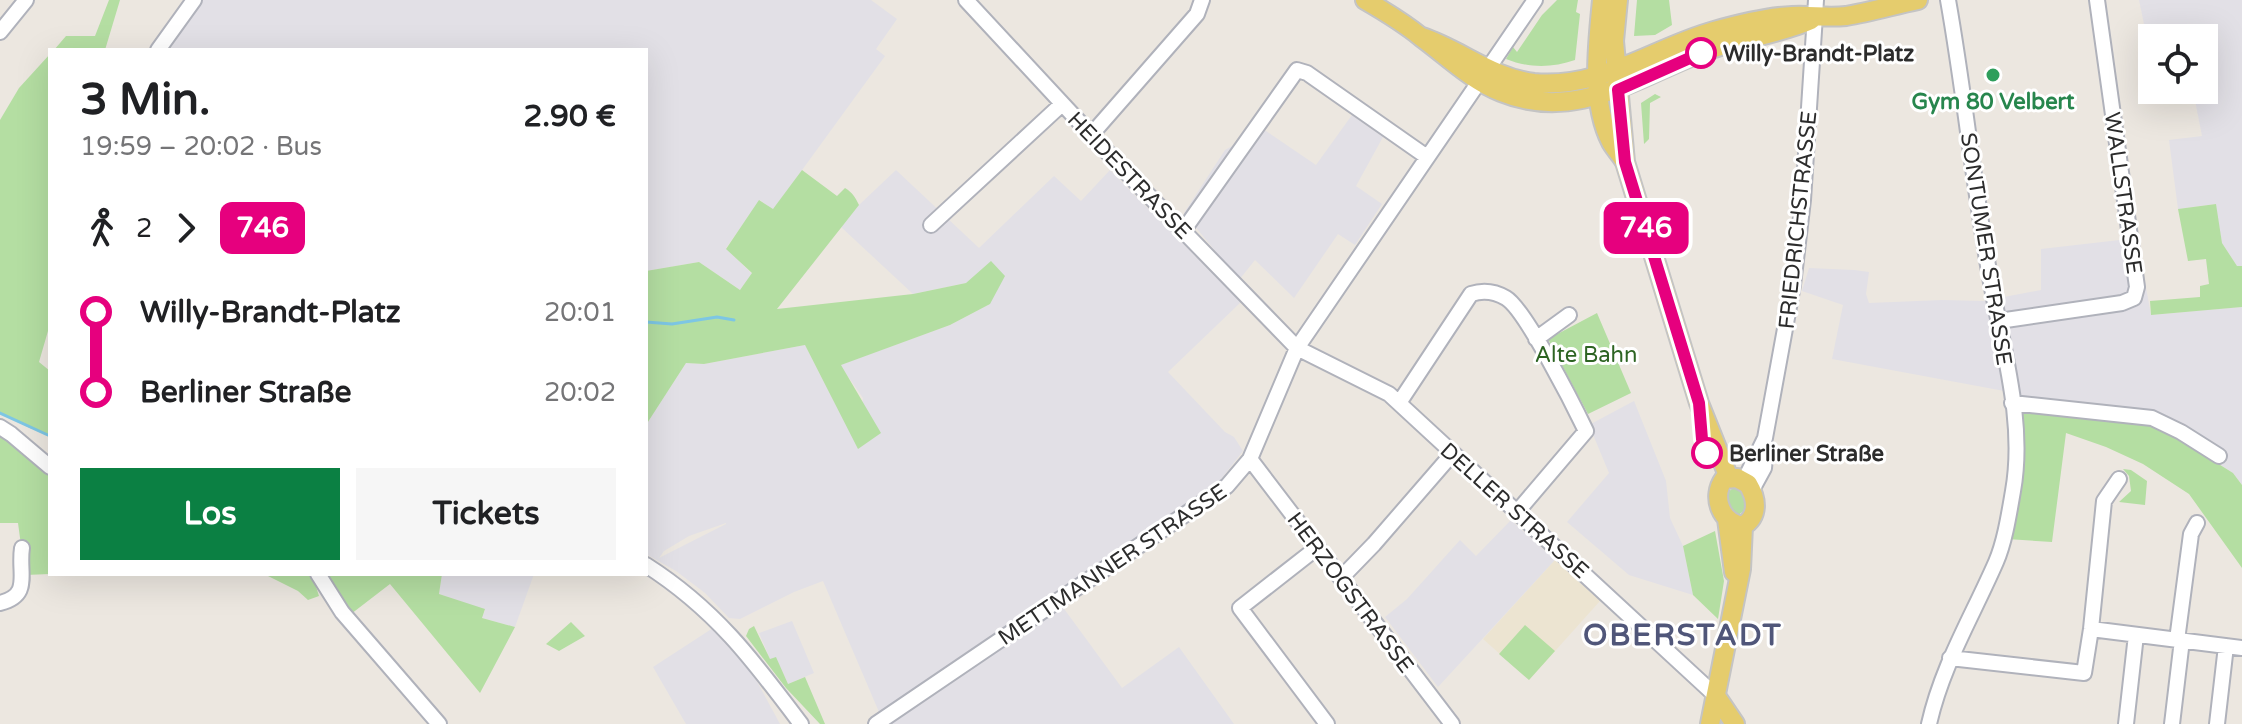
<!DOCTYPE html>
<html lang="de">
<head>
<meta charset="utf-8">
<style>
  :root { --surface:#fff; --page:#f6f6f6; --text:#202124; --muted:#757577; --accent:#0b8043 }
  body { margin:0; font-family:"Varela Round",sans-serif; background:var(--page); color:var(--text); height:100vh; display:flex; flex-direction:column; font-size:30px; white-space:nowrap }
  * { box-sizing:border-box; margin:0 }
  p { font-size:26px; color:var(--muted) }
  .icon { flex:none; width:44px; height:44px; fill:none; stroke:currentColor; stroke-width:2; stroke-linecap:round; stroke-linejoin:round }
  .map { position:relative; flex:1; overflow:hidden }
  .sheet { position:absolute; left:48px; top:48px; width:600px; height:528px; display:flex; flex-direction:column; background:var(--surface); border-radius:0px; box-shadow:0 8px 32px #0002 }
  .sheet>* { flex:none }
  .badge { padding:0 16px; border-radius:12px; font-size:28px; line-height:52px }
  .controls { position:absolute; left:2138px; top:24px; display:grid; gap:16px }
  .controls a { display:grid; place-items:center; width:80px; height:80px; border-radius:0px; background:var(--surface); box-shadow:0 8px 32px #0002; font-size:40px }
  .map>.badge { position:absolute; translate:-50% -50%; box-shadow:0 0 0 4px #fff }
  .legs { display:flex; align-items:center; gap:12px; height:88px; padding:0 32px; font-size:26px }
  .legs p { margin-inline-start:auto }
  .head { display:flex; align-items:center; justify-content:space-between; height:136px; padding:0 32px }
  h1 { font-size:44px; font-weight:700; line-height:60px }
  .primary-button { display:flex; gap:16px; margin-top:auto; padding:16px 32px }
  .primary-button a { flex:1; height:92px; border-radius:0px; background:var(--accent); color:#fff; font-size:32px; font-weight:700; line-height:92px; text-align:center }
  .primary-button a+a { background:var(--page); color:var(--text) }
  ul { padding:0 32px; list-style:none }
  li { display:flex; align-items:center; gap:28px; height:80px; font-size:30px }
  li i { display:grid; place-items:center; width:12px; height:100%; margin:0 10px; background:currentColor }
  li i::after { content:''; width:20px; height:20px; margin:-10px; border:6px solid; border-radius:50%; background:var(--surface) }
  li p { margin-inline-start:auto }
  li:first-child i { background:linear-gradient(#0000 50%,currentColor 0) }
  li:last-child i { background:linear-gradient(currentColor 50%,#0000 0) }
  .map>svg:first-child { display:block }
  .industrial { fill:#e2e0e6; fill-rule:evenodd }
  .education { fill:#ece4d1 }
  .green { fill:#b4dea2 }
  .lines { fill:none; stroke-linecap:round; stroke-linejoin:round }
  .stream { stroke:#7dc6e4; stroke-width:3 }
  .minor-casing { stroke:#b0b2bb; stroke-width:18 }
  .major-casing { stroke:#c4c4c4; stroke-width:22 }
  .minor { stroke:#fff; stroke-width:14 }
  .major { stroke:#e5cc6d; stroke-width:18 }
  .line-1-casing { stroke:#fff; stroke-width:18 }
  .line-1 { stroke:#e6007e; stroke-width:12 }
  .stop-1-dot { fill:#fff; stroke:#e6007e; stroke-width:4 }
  .leisure-dot { fill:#2e9e5b; stroke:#fff; stroke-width:3 }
  .labels { text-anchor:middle; stroke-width:6; stroke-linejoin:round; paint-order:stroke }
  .stop-label { font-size:22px; font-weight:bold; fill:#2c2c2c; stroke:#fff; text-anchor:start }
  .leisure-label { font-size:22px; font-weight:bold; fill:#27864d; stroke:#fff }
  .street-label { font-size:22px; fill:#2c2c2c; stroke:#fff }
  .park-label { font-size:22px; fill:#2d6422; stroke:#fff }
  .district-label { font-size:30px; font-weight:bold; letter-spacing:2px; fill:#505679; stroke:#fff }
</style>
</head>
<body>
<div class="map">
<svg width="2242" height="724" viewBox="0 0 2242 724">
  <rect width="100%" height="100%" fill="#ece7e0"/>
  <path class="industrial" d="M203,0H871L897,19L876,49L885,56L773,210L760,200L726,248L752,274L740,290L699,262L646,271V50H169Z
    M2139,0H2242V266H2237L2222,243L2215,204L2178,209L2169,140L2202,136L2193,90H2204V38H2152V48H2149Z
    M1352,115L1383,137L1356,186L1382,204L1355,245L1338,234L1294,298L1255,260L1239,280L1184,213L1225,150L1263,129L1316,165Z
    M896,170L979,248L1054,176L1081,201L1110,170L1241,302L1168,372L1225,432L1234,437L1243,451L1218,483L879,712L823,581L794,592L740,619L729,618L705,593L676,571L646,554V425L686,363L704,364L805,345L858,448L863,398L840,365L950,325L990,304L966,283L913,294L841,227L859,205ZM726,523V524L659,558L664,551L689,536Z
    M2137,238L2151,315L2242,307V485L2233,473L2190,445L2017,407L2015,393L1832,359L1843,305L1802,291L1809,268L1854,270L1869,272L1866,294L1869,303L1942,300L1983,301L2041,290V249Z
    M1634,401L1666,481L1670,518L1683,546L1693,595L1629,575L1567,522L1609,473L1589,425Z
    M1511,520L1555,560L1438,687L1385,617L1407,599L1460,540L1476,556Z
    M442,574H534L515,627L482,618L485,610L439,594Z
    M1062,606L1122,688L1179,647L1234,724H886Z
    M792,621L814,673L788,684L776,658L770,659L759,633Z
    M713,628L748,665L780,724H686L653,667Z"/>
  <path class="education" d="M1555,560L1600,601L1529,680L1483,639Z"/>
  <path class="green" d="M109,0H120L105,50H54L66,36H95Z
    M1557,0H1578L1576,12L1580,14L1575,60C1552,68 1528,68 1506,59L1513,47L1517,52L1542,15Z
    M1637,0H1669L1672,25L1655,35L1634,36Z
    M50,54V324L39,362L50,371V435L30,428L0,412V120L19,88Z
    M1655,94L1661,97L1650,103L1649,139L1644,144L1641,103Z
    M802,170L837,196L845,188C853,193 855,197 859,205L777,309L913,294L966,283L991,261L1005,276L990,304L950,325L841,365L881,433L858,449L805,345L704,364L686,363L646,425V271L699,262L740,290L752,273L726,249L759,200L773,209Z
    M2216,204L2222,243L2237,266H2242V307L2151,315L2150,301L2200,297V286L2209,284L2206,259L2188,261L2178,209Z
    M1597,313L1631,393L1588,414L1548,339Z
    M2017,407L2153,423L2233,473L2242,485V568L2189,494L2143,464L2106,447L2066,433L2052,542L2007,539Z
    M0,431L50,472V574L25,575L18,523H0Z
    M2123,469L2131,470L2147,481L2145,505L2119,502L2131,491L2129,476Z
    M1733,488L1742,491L1745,500V510L1737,516L1729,511L1727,493Z
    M1715,531L1724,581L1718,619L1693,595L1683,546Z
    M264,574H312L319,596L308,600L298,591Z
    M320,574H442L439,594L485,609L482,618L515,627L480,693L390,584L351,614Z
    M571,622L585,636L559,651L546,644Z
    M1525,625L1555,651L1529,680L1499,654Z
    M754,626L770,659L776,657L788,684L805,677L825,724H820L786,688L746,636L749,629Z"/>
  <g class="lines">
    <path class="stream" d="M646,322L672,324L717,317L734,320
      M0,413L50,436"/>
    <g class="minor-casing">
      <path id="minor" d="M966,0L1123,169L1297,348L1389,394L1716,696
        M0,32L26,0
        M158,50L194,0
        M1091,135L1197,14L1202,0
        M931,225L1062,104
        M1183,231L1297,70L1307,73L1427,157
        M1999,321L2122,303L2134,298L2137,287L2097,0
        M1536,339L1569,315
        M1399,403L1471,294C1483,290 1494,291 1506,298C1525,309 1574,406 1586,431L1517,512
        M2012,403L2152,418L2181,432L2219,456
        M0,427L11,434L50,467
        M1250,459L1452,724
        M1744,481L1765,438L1793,285L1803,200L1816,0
        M1752,490L1764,468L1766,447
        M1318,547L1240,608L1327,724
        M646,565C715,609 753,660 801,724
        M318,574L342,612L439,724
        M1341,578L1374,544L1453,453
        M0,603C32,595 18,574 22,548
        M2091,629L2242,648
        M2177,640L2191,534L2197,523
        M1950,658L2084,673L2091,629L2104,501L2119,479
        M876,724L1227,486L1250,459L1297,348L1535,0
        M1929,724C1942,666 1972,617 1996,562C2005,541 2009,514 2013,491C2025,424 2004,354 1992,288C1974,192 1965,95 1948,0
        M2126,724L2136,635
        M2172,724L2182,640
        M2217,724L2226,646"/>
    </g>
    <g class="major-casing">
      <path id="major" d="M1365,0C1384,11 1404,23 1421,37C1447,56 1471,80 1501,92C1579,124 1641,73 1711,49C1744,38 1779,34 1811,20
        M1602,0C1598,43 1590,101 1611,142C1615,149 1621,155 1625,162
        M1618,0L1614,41L1625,162L1699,403L1729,478
        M1422,37C1461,50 1492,78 1534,83C1602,89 1653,48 1714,31C1739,24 1766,17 1792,16C1810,15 1827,18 1846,16C1870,12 1894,5 1918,0
        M1737,478L1748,484C1757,499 1759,516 1743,526C1721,523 1711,497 1724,479Z
        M1727,519L1734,572
        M1716,696L1735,724
        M1710,724L1741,569L1743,526"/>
    </g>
    <use href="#minor" class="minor"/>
    <use href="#major" class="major"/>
  </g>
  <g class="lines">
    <g class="line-1-casing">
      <path id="line-1" d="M1701,53L1618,90L1625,162L1699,403L1702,439L1707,453"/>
    </g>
    <use href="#line-1" class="line-1"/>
  </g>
  <g class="stop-1-dot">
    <circle cx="1701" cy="53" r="14"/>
    <circle cx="1707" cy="453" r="14"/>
  </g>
  <circle class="leisure-dot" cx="1993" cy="75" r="8"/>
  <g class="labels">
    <g class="stop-label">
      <text x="1723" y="61">Willy-Brandt-Platz</text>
      <text x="1729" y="461">Berliner Straße</text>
    </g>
    <g class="leisure-label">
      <text x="1993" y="109">Gym 80 Velbert</text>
    </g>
    <g class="street-label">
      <text transform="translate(1130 175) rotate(46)" y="8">HEIDESTRASSE</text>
      <text transform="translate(2124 193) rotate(82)" y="8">WALLSTRASSE</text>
      <text transform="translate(1797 220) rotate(-84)" y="8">FRIEDRICHSTRASSE</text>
      <text transform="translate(1987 249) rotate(81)" y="8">SONTUMER STRASSE</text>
      <text transform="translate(1515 510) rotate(42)" y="8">DELLER STRASSE</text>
      <text transform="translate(1112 564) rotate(-34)" y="8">METTMANNER STRASSE</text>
      <text transform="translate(1351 592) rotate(53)" y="8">HERZOGSTRASSE</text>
    </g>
    <g class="park-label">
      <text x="1586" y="362">Alte Bahn</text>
    </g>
    <g class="district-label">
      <text x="1683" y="645">OBERSTADT</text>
    </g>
  </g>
</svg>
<div class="controls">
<a><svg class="icon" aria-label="locate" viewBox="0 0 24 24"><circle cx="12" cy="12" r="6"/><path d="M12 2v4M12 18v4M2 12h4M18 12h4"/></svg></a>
</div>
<b class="badge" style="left:1646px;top:228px;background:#e6007e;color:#fff">746</b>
<section class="sheet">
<div class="head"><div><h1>3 Min.</h1><p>19:59 – 20:02 · Bus</p></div><b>2.90 €</b></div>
<div class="legs"><svg class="icon" aria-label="walk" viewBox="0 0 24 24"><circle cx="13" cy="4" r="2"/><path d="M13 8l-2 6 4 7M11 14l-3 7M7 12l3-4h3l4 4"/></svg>2<svg class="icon" aria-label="forward" viewBox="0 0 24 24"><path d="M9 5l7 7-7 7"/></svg><b class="badge" style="background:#e6007e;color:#fff">746</b></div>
<ul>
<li><i style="color:#e6007e"></i><b>Willy-Brandt-Platz</b><p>20:01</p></li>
<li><i style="color:#e6007e"></i><b>Berliner Straße</b><p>20:02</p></li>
</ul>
<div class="primary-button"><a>Los</a><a>Tickets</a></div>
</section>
</div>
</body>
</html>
